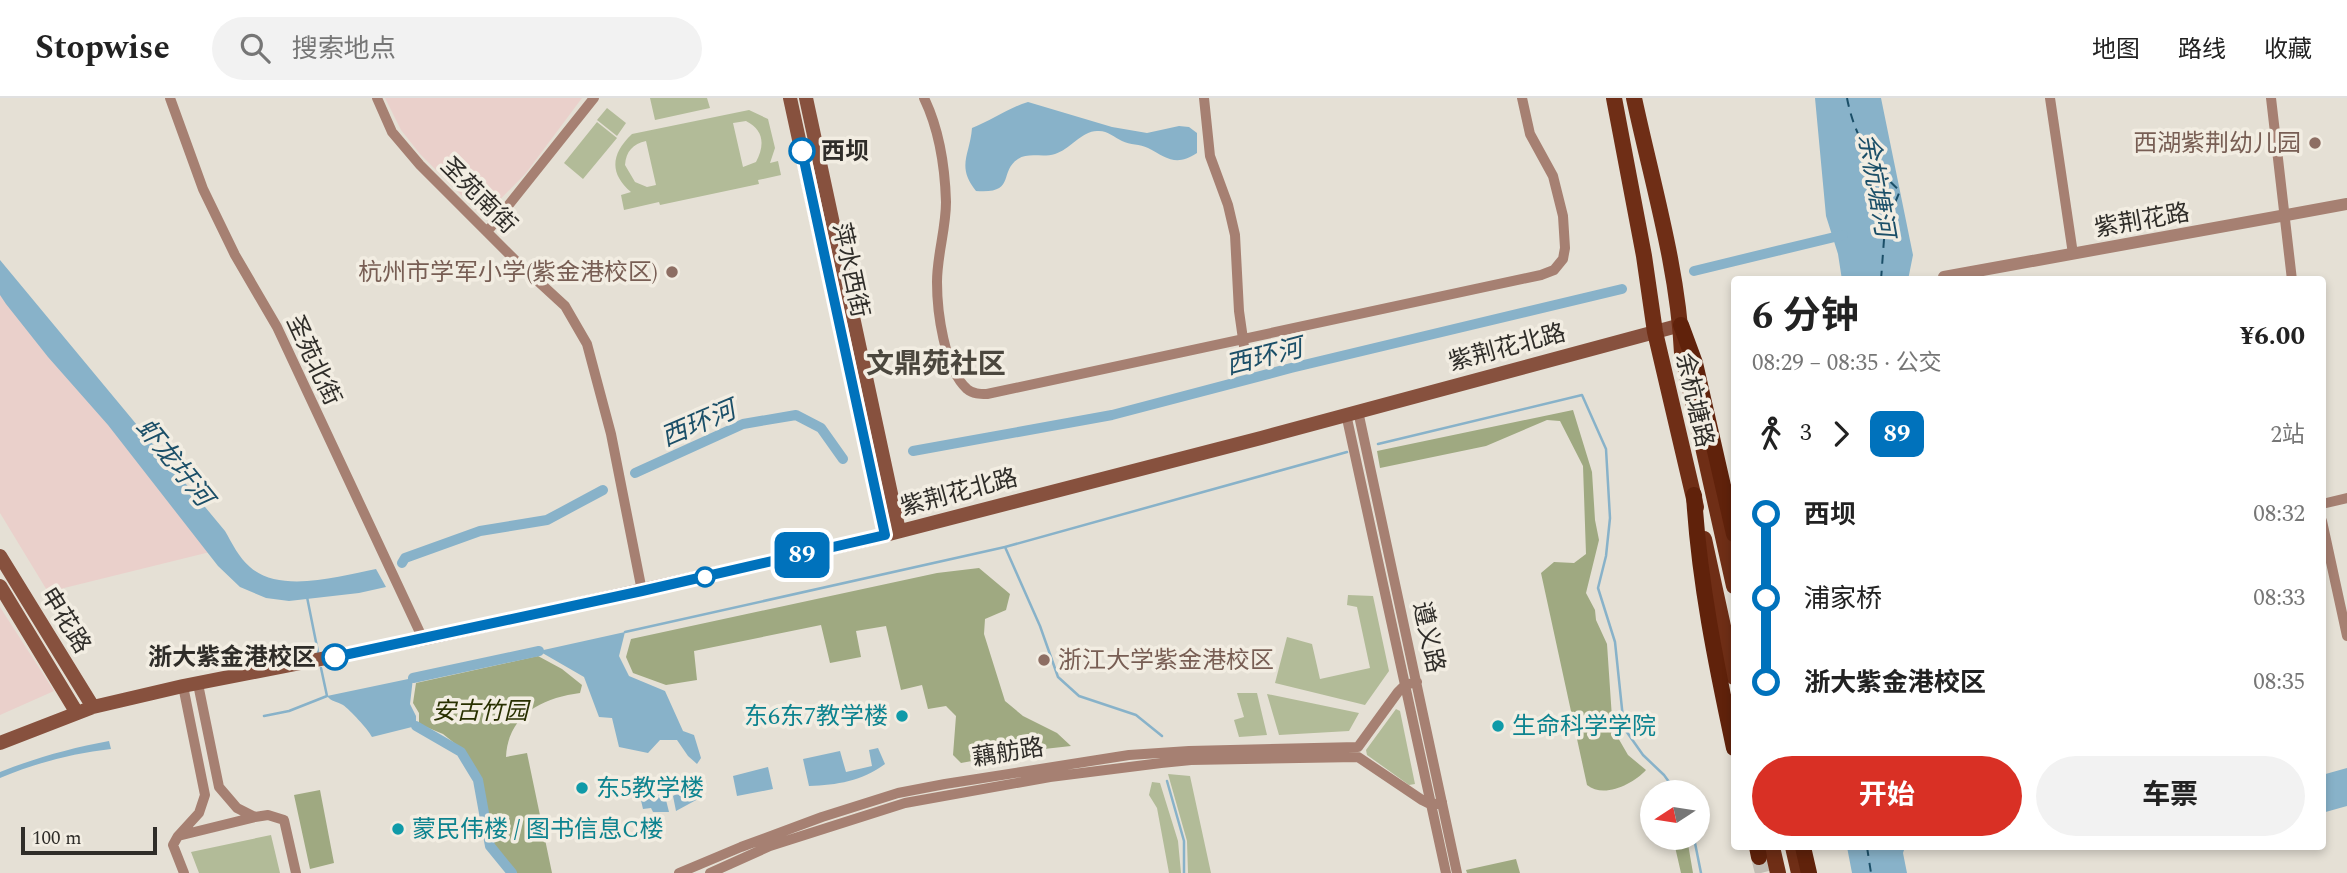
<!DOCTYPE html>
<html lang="zh">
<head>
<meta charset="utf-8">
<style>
  :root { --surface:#fff; --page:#f2f2f2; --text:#222; --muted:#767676; --line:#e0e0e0; --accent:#d93025 }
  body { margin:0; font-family:Spectral,"Noto Sans SC",serif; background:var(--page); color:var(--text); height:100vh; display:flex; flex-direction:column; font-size:26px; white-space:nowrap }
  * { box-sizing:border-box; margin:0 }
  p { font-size:23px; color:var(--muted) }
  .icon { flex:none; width:38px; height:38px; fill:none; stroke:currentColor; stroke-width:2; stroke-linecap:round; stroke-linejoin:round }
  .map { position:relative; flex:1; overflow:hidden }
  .side { position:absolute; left:1731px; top:178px; width:595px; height:574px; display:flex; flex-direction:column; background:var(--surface); border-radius:7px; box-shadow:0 4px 10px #0003 }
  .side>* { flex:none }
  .badge { padding:0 14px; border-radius:10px; font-size:24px; line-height:46px }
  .needle { width:46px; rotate:258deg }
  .controls { position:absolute; left:1640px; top:682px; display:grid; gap:14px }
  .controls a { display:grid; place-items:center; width:70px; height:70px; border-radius:50%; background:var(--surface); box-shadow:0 4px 10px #0003; font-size:35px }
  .scale { position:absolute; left:21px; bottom:18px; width:136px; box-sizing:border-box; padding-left:7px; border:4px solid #2f2d29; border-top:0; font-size:19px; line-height:24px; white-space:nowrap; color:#2f2d29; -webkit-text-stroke:5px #f2ede2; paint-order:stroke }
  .map>.badge { position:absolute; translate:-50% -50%; box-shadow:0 0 0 4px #fff }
  .legs { display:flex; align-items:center; gap:10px; height:77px; padding:0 21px; font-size:23px }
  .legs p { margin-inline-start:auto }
  .headline { display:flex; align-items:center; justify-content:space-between; height:119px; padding:0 21px }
  h1 { font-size:38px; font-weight:700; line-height:52px }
  .action { display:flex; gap:14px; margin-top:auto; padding:14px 21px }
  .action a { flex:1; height:80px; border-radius:42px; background:var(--accent); color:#fff; font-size:28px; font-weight:700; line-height:80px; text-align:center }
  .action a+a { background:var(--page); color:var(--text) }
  ul { padding:0 21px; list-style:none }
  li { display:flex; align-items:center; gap:24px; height:84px; font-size:26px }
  li i { display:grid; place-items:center; width:10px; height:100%; margin:0 9px; background:currentColor }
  li i::after { content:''; width:18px; height:18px; margin:-9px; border:5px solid; border-radius:50%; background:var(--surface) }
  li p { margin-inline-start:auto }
  li:first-child i { background:linear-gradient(#0000 50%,currentColor 0) }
  li:last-child i { background:linear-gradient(currentColor 50%,#0000 0) }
  header { display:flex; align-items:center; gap:42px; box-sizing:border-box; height:98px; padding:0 35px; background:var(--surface); border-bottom:2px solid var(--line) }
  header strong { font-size:33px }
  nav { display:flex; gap:38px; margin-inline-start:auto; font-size:24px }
  .search { width:490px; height:63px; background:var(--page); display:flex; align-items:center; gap:18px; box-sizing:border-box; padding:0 24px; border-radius:38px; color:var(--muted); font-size:26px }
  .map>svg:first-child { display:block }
  .commercial { fill:#ead0cb }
  .green { fill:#b2bb98; fill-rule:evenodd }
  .forest { fill:#9fa981 }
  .water { fill:#88b2c9 }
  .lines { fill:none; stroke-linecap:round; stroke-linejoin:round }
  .stream { stroke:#88b2c9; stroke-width:2.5 }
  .canal { stroke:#88b2c9; stroke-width:10 }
  .ferry { stroke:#1b4f68; stroke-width:2; stroke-dasharray:9 7; stroke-linecap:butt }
  .trunk-tunnel { stroke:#c1bcb3; stroke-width:16; stroke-dasharray:16 8; stroke-linecap:butt }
  .minor { stroke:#a68072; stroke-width:10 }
  .tertiary { stroke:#a68072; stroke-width:12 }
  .secondary { stroke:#87513e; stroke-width:14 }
  .primary { stroke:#6f2e16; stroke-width:16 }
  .trunk { stroke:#60220b; stroke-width:16 }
  .line-1-casing { stroke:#fff; stroke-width:16 }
  .line-1 { stroke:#0072bc; stroke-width:10 }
  .education-dot { fill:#8d6e63; stroke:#f2ede2; stroke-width:2.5 }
  .stop-1-dot { fill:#fff; stroke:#0072bc; stroke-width:3.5 }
  .culture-dot { fill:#0f9aa8; stroke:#f2ede2; stroke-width:2.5 }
  .labels { text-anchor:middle; stroke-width:7; stroke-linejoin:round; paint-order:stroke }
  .education-label { font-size:24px; fill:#785e54; stroke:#f2ede2; text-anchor:end }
  .stop-label { font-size:24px; font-weight:bold; fill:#2f2d29; stroke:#f2ede2; text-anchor:start }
  .street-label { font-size:24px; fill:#2f2d29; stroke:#f2ede2 }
  .park-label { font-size:24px; font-style:italic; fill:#283000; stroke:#f2ede2 }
  .culture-label { font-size:24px; fill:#0d838f; stroke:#f2ede2; text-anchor:start }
  .water-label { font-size:26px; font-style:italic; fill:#1b4f68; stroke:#f2ede2 }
  .quarter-label { font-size:28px; font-weight:bold; fill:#4b473e; stroke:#f2ede2 }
</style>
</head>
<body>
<header>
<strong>Stopwise</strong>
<div class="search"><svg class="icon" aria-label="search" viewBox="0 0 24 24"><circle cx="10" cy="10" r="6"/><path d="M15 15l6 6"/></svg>搜索地点</div>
<nav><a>地图</a><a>路线</a><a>收藏</a></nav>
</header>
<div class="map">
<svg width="2347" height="775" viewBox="0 0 2347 775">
  <rect width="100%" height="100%" fill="#e5e0d5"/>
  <path class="commercial" d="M385,0H582L526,75L483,119L420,56L401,32Z
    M0,184L214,453L48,494L0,415Z
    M0,509L54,593L0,617Z"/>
  <path class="green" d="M650,0H707L710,10L655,22Z
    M607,10L626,25L617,38L597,22Z
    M749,12L768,21L775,50L770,65L778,63L781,77L758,82L759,86L660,107L659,104L624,112L621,97L631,94C609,75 611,56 632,36ZM746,23C764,32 765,47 756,64L743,69L733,25ZM646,43L656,87L647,89L635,84L625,67C626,53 633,46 646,43Z
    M597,24L617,40L583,81L564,65Z
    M1348,497L1373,498L1389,573L1365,607L1275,585L1287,539L1312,546L1320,581L1370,570L1357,509L1347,507Z
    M1237,595H1257L1267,637L1239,639L1234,622L1244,619Z
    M1267,596L1359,615L1349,633L1279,637Z
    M1396,611L1400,613L1415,686L1409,687L1367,657L1366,652Z
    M1168,676L1190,678L1211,775H1188L1187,743Z
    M1152,684L1160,685L1178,743L1181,775H1169L1157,710L1149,697Z
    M271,737L280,775H199L191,754Z"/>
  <path class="forest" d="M1573,312L1592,374L1595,422L1599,442L1586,495L1595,512L1596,522L1607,546L1612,620L1617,638L1628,657L1646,672C1633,686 1604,701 1587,687L1541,475L1554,464L1574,465L1586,456L1583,368L1560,323L1547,322L1486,348L1380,370L1377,353Z
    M979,470L1010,496L1006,512L985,521L984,536L1005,603L1023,618L1057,635L1071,648L1026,653L961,665L953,657L956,618L946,608L928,611L922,587L901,592L886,528L856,533L861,559L830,565L821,527L694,553L697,582L666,587L633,575L626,559L631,541L937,475Z
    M538,558L562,571L582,587L580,595C543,600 508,616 506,659L527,655L552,775H517L493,747L481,679L463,652L443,636L419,626V615L413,605L416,585Z
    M320,692L334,765L310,771L294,697Z
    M1673,740H1687L1693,775H1681Z
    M1516,761L1520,775H1467L1466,772Z"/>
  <path class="water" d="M1815,0H1881L1913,157L1908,182H1842L1838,156L1826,118Z
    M1028,4L1112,29L1147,35L1179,28L1189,29L1197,35V55C1176,69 1167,60 1148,50C1140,46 1130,47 1122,43C1114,39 1107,32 1097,33C1082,33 1069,52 1055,56C1043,60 1028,54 1018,61C998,74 1017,96 976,93C956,68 970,57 972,30C991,23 1008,10 1028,4Z
    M0,162L225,433C232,445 239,460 250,469C280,496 340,478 376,471L386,489L359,495L289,503L266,500L240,489L218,468L108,327L48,259L6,206L0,197Z
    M625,534L619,558L629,578L665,593L683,633L694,637L701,660L697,666L688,658L677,642H660L648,655L619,649L612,620L599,619L584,579L539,553Z
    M413,580L410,606L416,618V628L372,639C368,631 350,612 343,607C336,603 332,604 327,598Z
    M109,643L111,651C73,655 36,665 0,680V674C35,660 71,650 109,643Z
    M878,650L885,666C862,683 837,687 809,688L803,661L840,653L846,674L872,668L869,652Z
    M768,669L773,691L737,698L733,678Z
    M2347,670V708L2322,715V677Z
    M694,681L698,701L676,713L673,698L680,694L688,683Z
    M649,691L656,696L665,698L669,714H653L651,710L643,711L639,694Z
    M1847,749H1905L1903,755L1907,775H1852Z"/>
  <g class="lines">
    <path class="stream" d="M1378,346L1582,297L1606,351L1610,420L1606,458L1598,490L1615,544L1624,630L1643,657L1664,677L1677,695
      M1005,449L1040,528L1058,579L1079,598L1136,617L1162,638
      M307,499L318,554
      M625,534L1005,449L1347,354
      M264,618L289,613L327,598L321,570
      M1167,683L1184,743V775
      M1694,740L1701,775"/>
    <path class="canal" d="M1694,173L1843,137
      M913,353L1112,317L1291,270L1622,191
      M635,375L743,326L796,317L821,330L843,361
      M402,465L405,460L480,433L547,422L603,392
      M413,580L539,553
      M416,628L461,654L478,682L490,748L512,775"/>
    <path class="ferry" d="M1847,0C1854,37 1872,68 1900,93L1885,128L1881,182
      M1867,749L1871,775"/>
    <path class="trunk-tunnel" d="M1759,759L1763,775"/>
    <path class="minor" d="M170,0L203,91L235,157L277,229L423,541
      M377,0L392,34L420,67L516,163L565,208L587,246L611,336L642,493
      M924,0C939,31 945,70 946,104C946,131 937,157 937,184C937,213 944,270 967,291C973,296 980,296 987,296L1541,177L1554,172L1563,161L1565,150L1563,118L1553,78L1530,36L1522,0
      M1204,0L1210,58L1228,107L1235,137L1239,213L1245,255
      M2050,0L2073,156
      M2271,0L2292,182
      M487,134L594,0
      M1358,313L1457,775
      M1346,316L1446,775
      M2322,406L2347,400
      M2322,423L2347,538
      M198,586L219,689L237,710L255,719L268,717L284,722L296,775
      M183,588L205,697L199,715L178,738L173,747L184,775
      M178,738L255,719
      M679,775L741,749L822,719L898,695L945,686L1129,657L1189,653L1358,649L1398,594L1405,587L1417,584
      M710,775L770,748L905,705L1050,679L1161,665L1191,662L1358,659L1422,702L1432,707L1442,704"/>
    <path class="tertiary" d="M1944,179L2347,106"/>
    <path class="secondary" d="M790,0L885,437
      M806,0L899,433
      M0,458L93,609
      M0,488L77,615
      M0,645L93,609L183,588L423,541L862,443L1261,340L1681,227"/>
    <path class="primary" d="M1614,0L1644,158L1655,234L1696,409
      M1634,0C1652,84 1678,170 1682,255L1734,488
      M1704,441L1734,579
      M1772,749L1778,775
      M1793,749L1799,775"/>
    <path class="trunk" d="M1681,227L1695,265L1734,436
      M1694,397C1699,483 1716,566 1734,650
      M1757,749L1759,759
      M1803,749L1809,775"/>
  </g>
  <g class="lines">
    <g class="line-1-casing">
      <path id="line-1" d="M335,559L642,493L885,437L802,53"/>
    </g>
    <use href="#line-1" class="line-1"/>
  </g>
  <g class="education-dot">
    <circle cx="2315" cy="45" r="7"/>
    <circle cx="672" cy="174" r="7"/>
    <circle cx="1044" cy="562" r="7"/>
  </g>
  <g class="stop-1-dot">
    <circle cx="802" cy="53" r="12"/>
    <circle cx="705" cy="479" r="9"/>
    <circle cx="335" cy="559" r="12"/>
  </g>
  <g class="culture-dot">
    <circle cx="902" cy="618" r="7"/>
    <circle cx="1498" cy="628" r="7"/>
    <circle cx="582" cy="690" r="7"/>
    <circle cx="398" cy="731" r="7"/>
  </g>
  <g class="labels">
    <g class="education-label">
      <text x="2301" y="53">西湖紫荆幼儿园</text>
      <text x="658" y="182">杭州市学军小学(紫金港校区)</text>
      <text x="1058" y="570" text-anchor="start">浙江大学紫金港校区</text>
    </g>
    <g class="stop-label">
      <text x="821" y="61">西坝</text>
      <text x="316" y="567" text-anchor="end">浙大紫金港校区</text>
    </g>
    <g class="street-label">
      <text transform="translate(479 97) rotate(45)" y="8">圣苑南街</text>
      <text transform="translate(2142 122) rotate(-10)" y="8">紫荆花路</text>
      <text transform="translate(851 172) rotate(78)" y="8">萍水西街</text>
      <text transform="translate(1507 249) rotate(-15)" y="8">紫荆花北路</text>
      <text transform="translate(314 262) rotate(65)" y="8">圣苑北街</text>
      <text transform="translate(1695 302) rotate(77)" y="8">余杭塘路</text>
      <text transform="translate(959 394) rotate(-15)" y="8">紫荆花北路</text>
      <text transform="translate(66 522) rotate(58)" y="8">申花路</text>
      <text transform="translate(1429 539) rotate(78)" y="8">遵义路</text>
      <text transform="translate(1008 654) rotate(-9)" y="8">藕舫路</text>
    </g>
    <g class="park-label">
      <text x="480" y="621">安古竹园</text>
    </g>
    <g class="culture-label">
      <text x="888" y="626" text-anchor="end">东6东7教学楼</text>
      <text x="1512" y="636">生命科学学院</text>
      <text x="596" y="698">东5教学楼</text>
      <text x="412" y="739">蒙民伟楼 / 图书信息C楼</text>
    </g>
    <g class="water-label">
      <text transform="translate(1877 87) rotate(80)" y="9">余杭塘河</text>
      <text transform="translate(1264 258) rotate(-14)" y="9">西环河</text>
      <text transform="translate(698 325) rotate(-23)" y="9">西环河</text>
      <text transform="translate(175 364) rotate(51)" y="9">虾龙圩河</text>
    </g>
    <g class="quarter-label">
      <text x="936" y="275">文鼎苑社区</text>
    </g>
  </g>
</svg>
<div class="controls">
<a><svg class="needle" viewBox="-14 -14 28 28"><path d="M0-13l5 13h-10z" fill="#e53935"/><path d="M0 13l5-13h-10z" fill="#767676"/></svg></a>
</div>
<div class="scale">100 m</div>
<b class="badge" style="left:802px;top:457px;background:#0072bc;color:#fff">89</b>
<section class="side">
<div class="headline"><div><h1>6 分钟</h1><p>08:29 – 08:35 · 公交</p></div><b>¥6.00</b></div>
<div class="legs"><svg class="icon" aria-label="walk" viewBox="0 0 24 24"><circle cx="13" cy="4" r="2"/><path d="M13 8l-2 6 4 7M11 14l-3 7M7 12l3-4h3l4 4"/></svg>3<svg class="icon" aria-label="forward" viewBox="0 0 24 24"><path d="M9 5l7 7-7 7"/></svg><b class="badge" style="background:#0072bc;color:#fff">89</b><p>2站</p></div>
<ul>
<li><i style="color:#0072bc"></i><b>西坝</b><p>08:32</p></li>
<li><i style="color:#0072bc"></i><span>浦家桥</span><p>08:33</p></li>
<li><i style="color:#0072bc"></i><b>浙大紫金港校区</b><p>08:35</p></li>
</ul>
<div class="action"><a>开始</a><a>车票</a></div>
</section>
</div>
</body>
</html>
